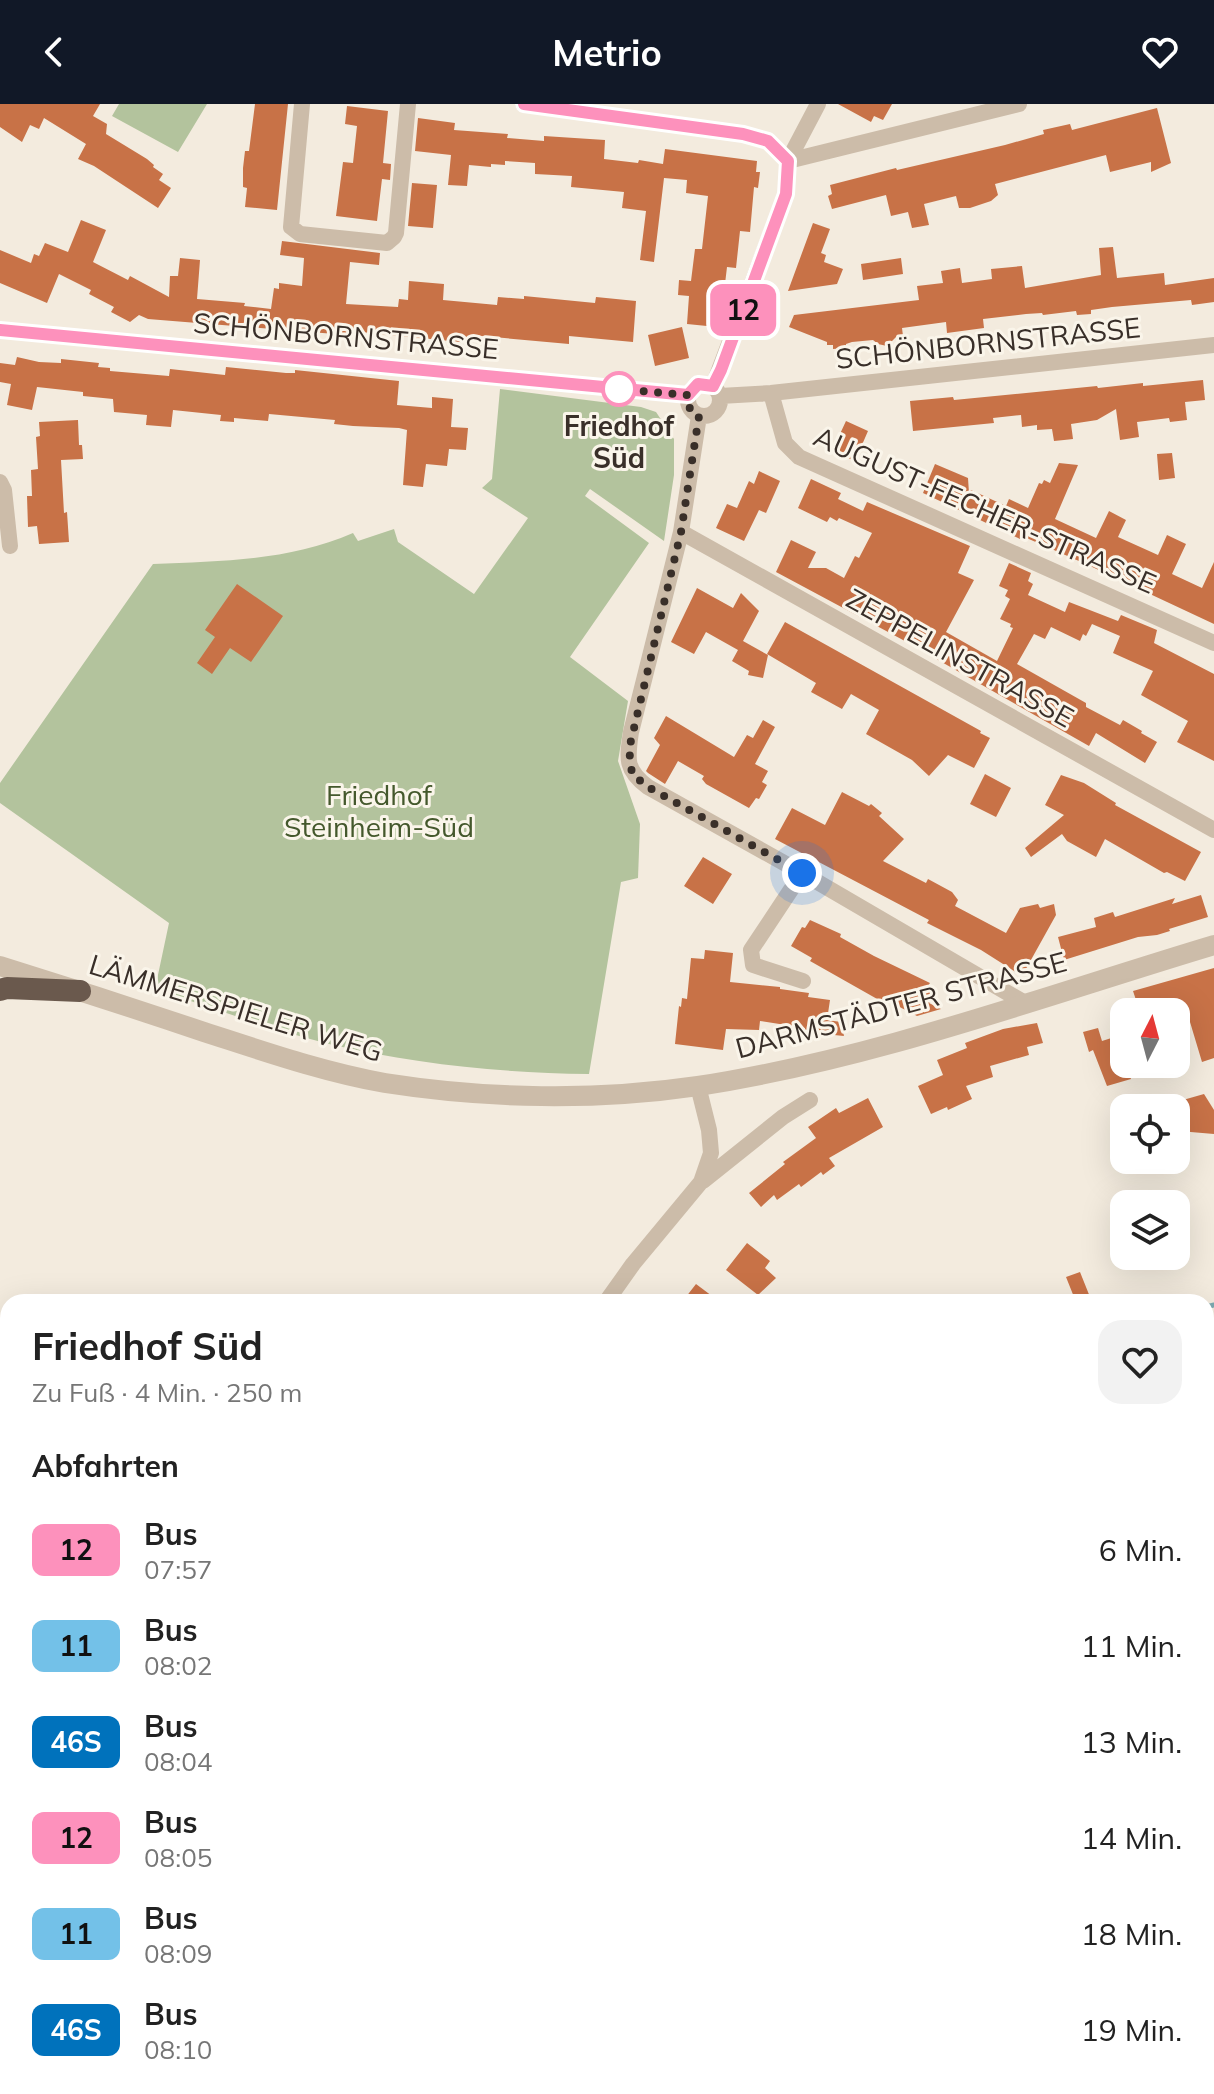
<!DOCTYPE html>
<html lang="de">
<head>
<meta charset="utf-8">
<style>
  :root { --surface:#fff; --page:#f2f2f2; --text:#222; --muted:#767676; --accent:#111827 }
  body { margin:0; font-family:Mulish,sans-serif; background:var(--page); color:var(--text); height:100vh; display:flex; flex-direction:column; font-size:30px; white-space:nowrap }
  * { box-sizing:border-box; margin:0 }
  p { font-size:26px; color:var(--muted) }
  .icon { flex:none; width:44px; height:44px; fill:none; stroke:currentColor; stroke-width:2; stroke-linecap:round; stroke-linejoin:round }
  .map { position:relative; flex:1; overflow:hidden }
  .panel { position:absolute; left:0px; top:1190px; width:1214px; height:800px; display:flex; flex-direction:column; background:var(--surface); border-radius:24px 24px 0 0; box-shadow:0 8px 32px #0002 }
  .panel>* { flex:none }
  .badge { padding:0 16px; border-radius:12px; font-size:28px; line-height:52px }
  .needle { width:52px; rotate:6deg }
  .fabs { position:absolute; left:1110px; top:894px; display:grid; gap:16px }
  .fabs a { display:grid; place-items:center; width:80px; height:80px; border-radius:16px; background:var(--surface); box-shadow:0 8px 32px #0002; font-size:40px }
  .you { position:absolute; width:40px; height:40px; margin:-20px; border:6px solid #fff; border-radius:50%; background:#1a73e8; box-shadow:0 0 0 12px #1a73e833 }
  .map>.badge { position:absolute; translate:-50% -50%; box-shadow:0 0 0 4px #fff }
  h2 { padding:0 32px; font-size:30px; line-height:72px }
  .round { display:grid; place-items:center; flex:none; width:84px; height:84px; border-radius:24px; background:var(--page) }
  .overview { display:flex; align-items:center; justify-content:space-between; height:136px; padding:0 32px }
  h1 { font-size:38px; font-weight:700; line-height:60px }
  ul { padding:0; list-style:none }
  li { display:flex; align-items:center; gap:24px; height:96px; padding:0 32px }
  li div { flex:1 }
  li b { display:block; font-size:30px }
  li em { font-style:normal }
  li .badge { min-width:88px; font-weight:700; text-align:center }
  header { display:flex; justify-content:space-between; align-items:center; height:104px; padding:0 32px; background:var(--accent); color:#fff; font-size:36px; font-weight:700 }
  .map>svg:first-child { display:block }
  .green { fill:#b3c39d }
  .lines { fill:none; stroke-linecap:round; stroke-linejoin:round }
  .stream { stroke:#7caab1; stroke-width:5 }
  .building { fill:#c87247 }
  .minor { stroke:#ccbca9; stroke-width:16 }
  .tertiary { stroke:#ccbca9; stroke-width:20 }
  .trunk { stroke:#6a594d; stroke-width:22 }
  .line-casing { stroke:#fff; stroke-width:18 }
  .line { stroke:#fd91bc; stroke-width:12 }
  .walk { stroke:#392f29; stroke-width:8; stroke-dasharray:0 14.4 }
  .stop-dot { fill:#fff; stroke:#fd91bc; stroke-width:4 }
  .labels { text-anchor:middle; stroke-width:6; stroke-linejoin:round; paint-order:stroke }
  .street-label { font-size:28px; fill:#392f29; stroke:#faf5ea }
  .stop-label { font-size:28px; font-weight:bold; fill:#392f29; stroke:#faf5ea }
  .park-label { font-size:28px; fill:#44582c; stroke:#faf5ea }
</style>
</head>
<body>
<header><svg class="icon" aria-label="back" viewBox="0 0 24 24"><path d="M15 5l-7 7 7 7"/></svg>Metrio<svg class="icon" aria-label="heart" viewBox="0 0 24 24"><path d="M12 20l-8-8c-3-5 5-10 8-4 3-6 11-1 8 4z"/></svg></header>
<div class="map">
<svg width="1214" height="1990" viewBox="0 0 1214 1990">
  <rect width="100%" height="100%" fill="#f3ebde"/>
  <path class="green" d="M119,0H207L178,48L112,12Z
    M500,285L641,303L656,308L674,335V371L664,437L590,385L585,392L649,439L570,553L628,597L618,657L640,720L638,774L621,778L589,970C500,969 415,960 329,940C270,925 212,904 155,885L169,819L0,699V679L153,460C222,457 289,457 353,429L358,437L394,425L398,438L474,490L528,414L482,384L492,375Z
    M1214,1671V1990H870L876,1982H1206V1675Z
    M281,1982H534L528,1990H276Z
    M602,1982H853L846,1990H596Z"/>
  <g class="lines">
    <path class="stream" d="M1206,1203L1214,1201
      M1206,1656L1214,1653
      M549,1990L555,1982
      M853,1990L860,1982"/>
  </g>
  <path class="building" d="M0,0H100L93,12L107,20L106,30L147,55L154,61L153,63L163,70L159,76L171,84L158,104L94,62L78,55L86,40L44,14L39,25L30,21L22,38L0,23Z
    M255,0H288L277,106L245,103L247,84L243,83V64L245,47H249Z
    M838,0H892L883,16L874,12L871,18Z
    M347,2L388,7L383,59L391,60L390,76L382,75L377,117L336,112L343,58L353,59L357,22L345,20Z
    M1157,4L1171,59L1151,68V58L1110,68L1106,51L995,80L998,91L991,97L970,104H959L956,92L924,100L929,121L912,124L908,108L891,112L886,91L832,105L828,92L832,90L830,81L896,64L897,66L1005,41L1044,30L1043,26L1070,20L1072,26Z
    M418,14L455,19L454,26L508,30L507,34L544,37V32L605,36L604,55L638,59L639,56L663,60L665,45L757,57L756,68H760L758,84L754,83L750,128L740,127L736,164L727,163L722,205H718L717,223L687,220L689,192L678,191L679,176L691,177L695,145H702L708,92L686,89L687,76L664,74L654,158L640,156L646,107L622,104L624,88L571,83L572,72L535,70V59L505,57V61L491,60V63L469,61L467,82L448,81L451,51L415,47Z
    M412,79L437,81L433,124L408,122Z
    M81,116L106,126L93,158L128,176L130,172L169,193L170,172H178L180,154L200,156L197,195L245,199L244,202L271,205L274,184L279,185V179L302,182L304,154L280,151L282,137L380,149L379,161L350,158L346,200L398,203L399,195L408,196L409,177L444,180L443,196L497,201L498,193L524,195V192L595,199L596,193L636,197L633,238L569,232V240L471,231L470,239L361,228L360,232L148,215L139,211L130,218L111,208L114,203L89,190L91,186L59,170L47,199L0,179V146L31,159L34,150L39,152L45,139L68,148Z
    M813,119L830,125L821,149L826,151L824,158L843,165L837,180L788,187Z
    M1113,143L1117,174L1164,169L1165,181L1214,174V198L1192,201L1191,196L1112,203L1091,206V210L1077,211L1076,207L1043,211L1042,209L1026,210L983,215L984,224L947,229L946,218L902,224L903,232L896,233L887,242L878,240L873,236L852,238L846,240V244L833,245V241H827V238L789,223L794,211L919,196L917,182L943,179L941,167L960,164L962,179L992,175L991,165L1022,162L1025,184L1101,171L1099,144Z
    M901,154L903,170L863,176L861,160Z
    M682,223L689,254L655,262L648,231Z
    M17,253L39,258L61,259V255L99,259L98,263L110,264V267L169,272L170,265L225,271L226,263L286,269H295V266L399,277L397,301L432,304V293L453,295L451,323L468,324L466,346L449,345L447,362L426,360L423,383L403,381L407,326L399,324L353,322L334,320L335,316L269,310L268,317L234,314V318L220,317L221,311L173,306L171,323L146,321L147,311L114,308L113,295L83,292V288L37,283L32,306L7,301L11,280L0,278V259L15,261Z
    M1203,276L1205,296L1185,298L1187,316L1170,318L1169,314L1137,318L1139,333L1120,336L1116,305L1097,316L1071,320L1073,335L1064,336L1054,337L1052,325L1037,326V321L1022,323L1021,311L993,314L994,319L913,327L910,297L953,293L954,296L1097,282L1098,284L1143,279V282Z
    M78,316L79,341H82L83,355L61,356L64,409L67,408L69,438L39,440L37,422L28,423L27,392H32L31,366L38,365L36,333L40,332L39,318Z
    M846,317L868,327L855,357L832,347Z
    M1172,349L1175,374L1159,376L1157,350Z
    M1059,359L1078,361L1055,415L1096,434L1109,407L1126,416L1118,433L1158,451L1167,431L1186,440L1172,470L1202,484L1214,458V520L1088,461L1022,432L1020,435L923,389L935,360L968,374L969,389L971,386L1006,402L1009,395L1028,404L1039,379L1042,380L1044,376L1050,379Z
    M759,367L780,377L766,409L759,406L744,437L716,424L727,400L737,404L749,377L754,380Z
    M811,375L841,389L838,395L863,407L867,398L970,442L958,469L974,476L946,528L997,557L1013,524L1010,523L1011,520L1000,515L1010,495L1005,492L1008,486L999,482L1009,459L1031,469L1028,477L1033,480L1028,491L1065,508L1069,498L1118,517L1121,511L1157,526L1154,539L1214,570V657L1177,638L1188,617L1141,591L1153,567L1113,549L1120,532L1092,520L1086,532L1083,530L1080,537L1051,523L1045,535L1034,530L1017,560L1086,599V603L1120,621L1123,616L1142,627L1141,629L1157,638L1145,659L1096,629L1089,642L903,536L776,468L791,436L816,448L808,464H826L844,474L855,452L859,454L872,429L839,414L837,417L830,413L827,418L798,404Z
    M237,480L283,512L251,558L230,544L212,570L197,559L215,533L205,526Z
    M697,484L733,504L741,489L759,507L743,537L768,551L763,574L748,571L749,567L732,557L738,546L706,528L694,550L671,538Z
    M785,518L981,627L980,629L990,634L974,664L948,651L929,672L912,656L866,630L879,606L851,590L842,605L811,588L816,579L767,550Z
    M666,612L734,653L747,631L753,634L763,616L775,623L755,660L768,667L762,678L767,681L759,695L756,694L749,704L706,680L702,675L704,672L678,657L665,680L648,669L646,667L660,641L654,634Z
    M985,670L1011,684L996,713L970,700Z
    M1061,671L1084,679L1116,699L1115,701L1201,748L1185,777L1167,768L1164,769L1105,735L1096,753L1067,737L1062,730L1031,753L1025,744L1064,711L1045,701Z
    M842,688L869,702L871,700L882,709L879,712L904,735L883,757L926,779L928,775L952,788L958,796L955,802L1006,829L1020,804L1038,800L1040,804L1054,800L1056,811L1022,872L981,846L927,819L929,816L775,735L792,704L825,721Z
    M703,753L732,770L713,800L684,782Z
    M1201,791L1208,813L1169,825L1170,827L1157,831L1138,833L1064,856L1058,833L1096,823L1094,814L1113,808L1115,813L1175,794L1172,800Z
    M810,816L841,830L840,833L874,852L930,879L928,882L936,886L929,899L941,905L917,912L888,897L886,900L810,857L812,854L791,842L802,823L805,824Z
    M705,846L733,849L730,878L780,883V885L809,889L808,893L830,896L827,916L841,918L844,932L805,928V924L760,917L759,926L726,925L723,946L675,940L679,902L681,903L682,894L687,895L691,854L704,855Z
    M1214,864V954L1202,958L1187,908H1140L1133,887Z
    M1037,919L1043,939L1027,943L1029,951L990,962L993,973L966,982L972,995L948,1006L947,1003L931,1010L918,982L943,971L937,956L967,944L965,939L1003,925Z
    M1098,924L1102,937L1124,930V960H1126L1131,975L1107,982L1093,946L1089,948L1083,928Z
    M1204,990L1214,1006V1030L1179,1027L1176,998Z
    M868,994L883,1023L829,1054L835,1062L823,1071L821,1068L801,1083L799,1080L777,1096L774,1091L761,1103L749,1089L785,1060L783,1058L816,1034L808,1023L836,1004L839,1009Z
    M747,1139L770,1157L765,1164L776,1174L758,1191L726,1166Z
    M1080,1168L1092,1198H1076L1066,1173Z
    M696,1180L720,1198H682Z"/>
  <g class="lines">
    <path class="minor" d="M302,0L291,123L300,130L387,139L394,133L396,129L408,0
      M523,0L743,30L768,37L788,57
      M788,57L1019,0
      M0,226L688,291
      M688 296a16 16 0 1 1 32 0a16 16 0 1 1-32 0Z
      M713,282L786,90L788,57L818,0
      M771,289L785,339L799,353L1214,539
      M720,292L771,289L1214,241
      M699,312L681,428L631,628C627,655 625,666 648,683L802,769L1025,899
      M0,378L4,386L10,442
      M681,428L1214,726
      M802,769L751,846L753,861L803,877
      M703,1077L783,1013L810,996
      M606,1198L633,1160L701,1078L711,1049L709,1026L698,982
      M168,1990L172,1982"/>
    <path class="tertiary" d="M0,862C68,883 136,905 204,928C263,947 323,968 385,979C487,995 596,997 698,982C874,955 1044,892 1214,841"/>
    <path class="trunk" d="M0,886L7,884L80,887"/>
  </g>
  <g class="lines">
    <g class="line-casing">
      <path id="line" d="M0,226L688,291L698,280L713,282L721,266L786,90L788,57L768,37L743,30L524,0"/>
    </g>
    <use href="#line" class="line"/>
    <path class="walk" d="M619,285H617L688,291L690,306L699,312L681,428L629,645L632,670L648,683L802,769"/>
  </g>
  <circle class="stop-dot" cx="619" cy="285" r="16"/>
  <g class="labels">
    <g class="street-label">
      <text transform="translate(346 232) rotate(5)" y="10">SCHÖNBORNSTRASSE</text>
      <text transform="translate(988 239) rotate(-6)" y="10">SCHÖNBORNSTRASSE</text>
      <text transform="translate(985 406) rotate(24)" y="10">AUGUST-FECHER-STRASSE</text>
      <text transform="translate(960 554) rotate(29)" y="10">ZEPPELINSTRASSE</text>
      <text transform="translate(901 901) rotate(-15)" y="10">DARMSTÄDTER STRASSE</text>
      <text transform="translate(236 904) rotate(17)" y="10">LÄMMERSPIELER WEG</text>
    </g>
    <g class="stop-label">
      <text x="619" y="332">Friedhof<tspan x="619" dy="32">Süd</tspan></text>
    </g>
    <g class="park-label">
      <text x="379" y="701">Friedhof<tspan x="379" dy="32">Steinheim-Süd</tspan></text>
    </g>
  </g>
</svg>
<div class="fabs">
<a><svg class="needle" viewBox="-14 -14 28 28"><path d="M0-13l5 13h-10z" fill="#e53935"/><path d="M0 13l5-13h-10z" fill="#767676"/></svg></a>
<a><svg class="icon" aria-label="locate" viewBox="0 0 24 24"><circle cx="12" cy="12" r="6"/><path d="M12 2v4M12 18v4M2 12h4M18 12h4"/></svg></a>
<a><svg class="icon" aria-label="layers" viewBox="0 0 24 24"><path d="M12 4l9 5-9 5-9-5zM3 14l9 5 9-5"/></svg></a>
</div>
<div class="you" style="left:802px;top:769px"></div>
<b class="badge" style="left:743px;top:206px;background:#fd91bc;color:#111">12</b>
<section class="panel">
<div class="overview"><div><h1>Friedhof Süd</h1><p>Zu Fuß · 4 Min. · 250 m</p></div><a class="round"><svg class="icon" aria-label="heart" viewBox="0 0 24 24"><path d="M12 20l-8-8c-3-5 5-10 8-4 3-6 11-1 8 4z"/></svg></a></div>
<h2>Abfahrten</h2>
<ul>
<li><span class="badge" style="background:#fd91bc;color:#111">12</span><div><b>Bus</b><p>07:57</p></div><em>6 Min.</em></li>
<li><span class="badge" style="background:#73c1e8;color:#111">11</span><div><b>Bus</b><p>08:02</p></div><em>11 Min.</em></li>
<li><span class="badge" style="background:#0072bc;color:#fff">46S</span><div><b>Bus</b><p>08:04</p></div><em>13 Min.</em></li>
<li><span class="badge" style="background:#fd91bc;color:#111">12</span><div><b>Bus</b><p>08:05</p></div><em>14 Min.</em></li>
<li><span class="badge" style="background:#73c1e8;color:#111">11</span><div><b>Bus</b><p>08:09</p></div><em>18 Min.</em></li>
<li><span class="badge" style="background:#0072bc;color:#fff">46S</span><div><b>Bus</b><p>08:10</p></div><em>19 Min.</em></li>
</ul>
</section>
</div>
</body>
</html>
